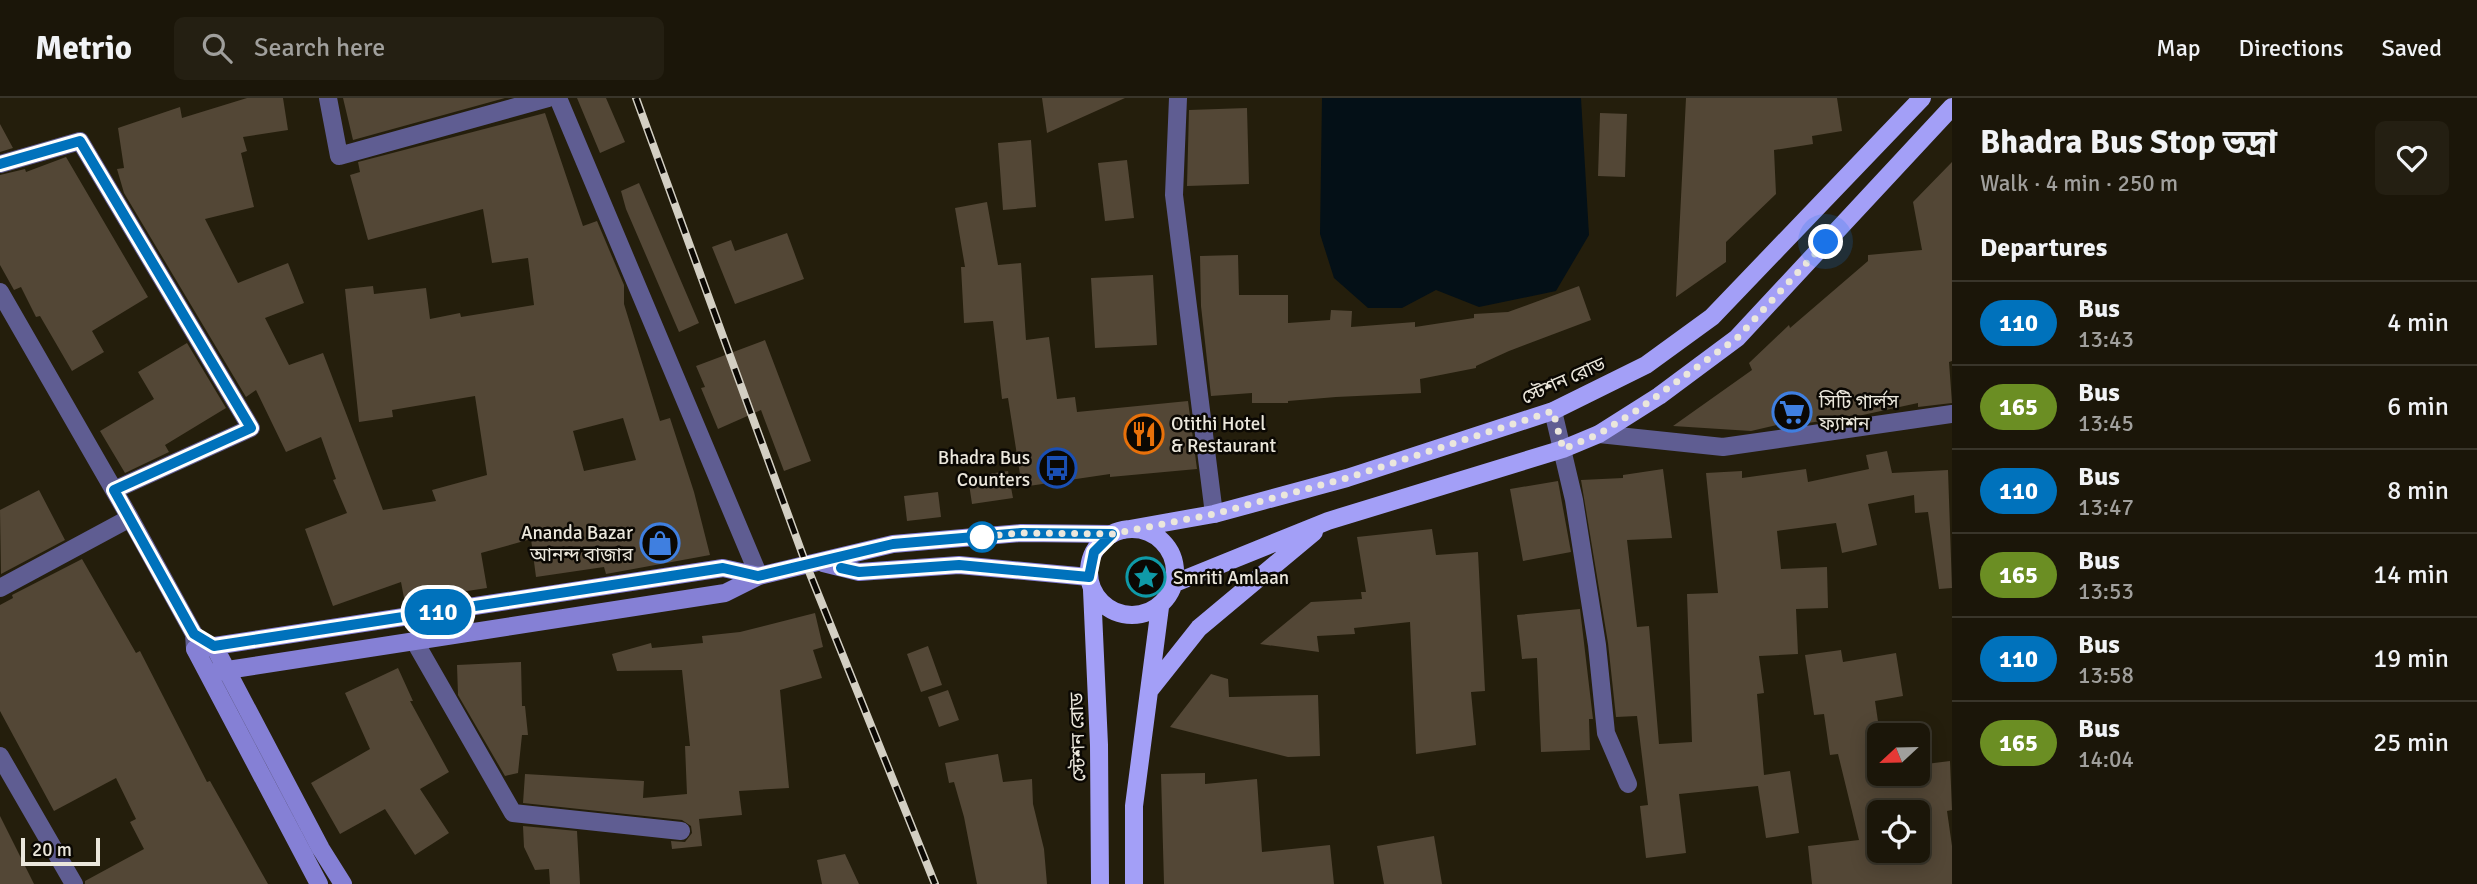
<!DOCTYPE html>
<html lang="en">
<head>
<meta charset="utf-8">
<style>
  :root { --surface:#1b1609; --page:#241f12; --text:#f1f3f6; --muted:#a09f9c; --line:#39352a }
  body { margin:0; font-family:Signika,"Noto Sans Bengali",sans-serif; background:var(--page); color:var(--text); height:100vh; display:flex; flex-direction:column; font-size:26px; white-space:nowrap }
  * { box-sizing:border-box; margin:0 }
  p { font-size:23px; color:var(--muted) }
  .icon { flex:none; width:38px; height:38px; fill:none; stroke:currentColor; stroke-width:2; stroke-linecap:round; stroke-linejoin:round }
  .map { position:relative; flex:1; overflow:hidden }
  .drawer { display:flex; flex-direction:column; background:var(--surface); width:525px }
  .drawer>* { flex:none }
  .badge { padding:0 14px; border-radius:23px; font-size:24px; line-height:46px }
  .needle { width:46px; rotate:248deg }
  .buttons { position:absolute; left:1867px; top:625px; display:grid; gap:14px }
  .buttons a { display:grid; place-items:center; width:63px; height:63px; border-radius:10px; background:var(--surface); box-shadow:0 4px 18px #0003,0 0 0 2px var(--line); font-size:35px }
  .scale { position:absolute; left:21px; bottom:18px; width:79px; box-sizing:border-box; padding-left:7px; border:4px solid #ebe7dc; border-top:0; font-size:19px; line-height:24px; white-space:nowrap; color:#ebe7dc; -webkit-text-stroke:5px #0b0803; paint-order:stroke }
  .you { position:absolute; width:35px; height:35px; margin:-18px; border:5px solid #fff; border-radius:50%; background:#1a73e8; box-shadow:0 0 0 10px #1a73e833 }
  .map>.badge { position:absolute; translate:-50% -50%; box-shadow:0 0 0 4px #fff }
  h2 { padding:0 28px; font-size:26px; line-height:63px }
  .round { display:grid; place-items:center; flex:none; width:74px; height:74px; border-radius:10px; background:var(--page) }
  .summary { display:flex; align-items:center; justify-content:space-between; height:119px; padding:0 28px }
  h1 { font-size:33px; font-weight:700; line-height:52px }
  ul { padding:0; list-style:none }
  li { display:flex; align-items:center; gap:21px; height:84px; padding:0 28px; border-top:2px solid var(--line) }
  li div { flex:1 }
  li b { display:block; font-size:26px }
  li em { font-style:normal }
  li .badge { min-width:77px; font-weight:700; text-align:center }
  header { display:flex; align-items:center; gap:42px; box-sizing:border-box; height:98px; padding:0 35px; background:var(--surface); border-bottom:2px solid var(--line) }
  header strong { font-size:33px }
  nav { display:flex; gap:38px; margin-inline-start:auto; font-size:24px }
  .search { width:490px; height:63px; background:var(--page); display:flex; align-items:center; gap:18px; box-sizing:border-box; padding:0 24px; border-radius:10px; color:var(--muted); font-size:26px }
  main { display:flex; flex:1; min-height:0 }
  .map>svg:first-child { display:block }
  .water { fill:#041017 }
  .building { fill:#534736; fill-rule:evenodd }
  .lines { fill:none; stroke-linecap:round; stroke-linejoin:round }
  .minor { stroke:#5f5d92; stroke-width:18 }
  .secondary { stroke:#8580d5; stroke-width:18 }
  .primary { stroke:#a39ff7; stroke-width:18 }
  .rail-casing { stroke:#d3cfc3; stroke-width:8 }
  .rail { stroke:#0b0803; stroke-width:5; stroke-dasharray:16; stroke-linecap:butt }
  .line-casing { stroke:#fff; stroke-width:16 }
  .line { stroke:#0072bc; stroke-width:10 }
  .walk { stroke:#ebe7dc; stroke-width:7; stroke-dasharray:0 12.6 }
  .stop-dot { fill:#fff; stroke:#0072bc; stroke-width:3.5 }
  .labels { text-anchor:middle; stroke-width:5; stroke-linejoin:round; paint-order:stroke }
  .street-label { font-size:19px; fill:#ebe7dc; stroke:#0b0803 }
  .poi-label { font-size:19px; fill:#ebe7dc; stroke:#0b0803; text-anchor:start }
</style>
</head>
<body>
<header>
<strong>Metrio</strong>
<div class="search"><svg class="icon" aria-label="search" viewBox="0 0 24 24"><circle cx="10" cy="10" r="6"/><path d="M15 15l6 6"/></svg>Search here</div>
<nav><a>Map</a><a>Directions</a><a>Saved</a></nav>
</header>
<main>
<div class="map">
<svg width="1952" height="786" viewBox="0 0 1952 786">
  <rect width="100%" height="100%" fill="#241e0c"/>
  <path class="water" d="M1322,0H1581L1589,137L1556,193L1479,209L1436,192L1402,210H1368L1334,180L1320,136Z"/>
  <path class="building" d="M247,0H283L288,32L243,39L247,53L241,55L254,109L205,121L238,185L288,165L304,205L265,220L289,267L323,255L383,412L436,403L432,392L487,377L475,298L392,312L393,319L359,324L345,191L373,188L374,196L426,190L430,221L460,215L461,219L534,207L528,160L492,165L483,111L368,142L350,77L360,74L358,64L545,15L583,128L597,123L624,187V206L660,323L670,320L694,394L710,457L606,476L604,469L536,479L531,441L481,455L487,490L454,495L453,489L404,500L401,484L333,508L305,431L347,415L333,382L336,381L321,339L286,354L256,292L246,299L124,95L117,71L124,70L118,30L180,9L182,20ZM623,320L636,362L584,373L573,333Z
    M343,0H505L353,42Z
    M577,0H606L625,44L600,55Z
    M1042,0H1125L1047,35Z
    M1686,0H1837L1842,33L1812,38L1813,46L1774,52L1776,96L1726,144V164L1676,199Z
    M1247,10L1249,86L1187,88L1189,12Z
    M1600,15L1627,16L1625,79L1598,78Z
    M0,26L13,50L0,54Z
    M1031,42L1036,109L1003,112L998,45Z
    M66,59L148,199L92,233L104,254L72,273L40,218L36,219L21,189L14,192L0,167V77L25,71L26,74Z
    M1127,62L1134,120L1105,123L1098,65Z
    M1952,64V263L1949,264L1952,305L1918,309V305L1858,318L1786,328L1785,325L1751,333L1673,328L1752,272L1749,265L1789,227L1790,230L1868,163V157L1922,152L1913,104Z
    M639,85L699,225L679,234L626,111L621,93Z
    M987,104L998,167L1021,165L1026,242L1049,239L1057,301L1075,299L1077,314L1188,303L1197,371L1110,379V376L1022,389L1008,300L1002,301L993,223L964,225L961,169H965L955,110Z
    M787,135L804,181L735,206L712,149L731,142L735,153Z
    M1238,157L1239,197H1288V225L1330,222L1331,212L1352,213L1351,229L1415,224V229L1474,220V216L1508,214L1579,188L1591,222L1509,253L1476,268V270L1420,281L1421,295L1336,299L1288,303V305H1252V295L1211,298L1201,208L1200,158Z
    M1153,177L1157,247L1095,250L1091,180Z
    M765,242L811,363L784,373L761,312L718,331L701,290L705,289L696,268Z
    M187,245L226,310L165,347L169,354L125,375L100,333L154,301L138,274Z
    M1887,353L1892,375L1948,372L1952,490L1939,491L1928,414L1915,415L1914,397L1868,406L1877,447L1842,455L1836,425L1777,433L1781,471L1827,469L1828,510L1796,511L1798,556L1759,558L1764,595L1757,596L1764,677L1790,673L1799,735L1766,740L1758,688L1679,696L1686,755L1646,760L1640,708L1648,707L1637,618L1616,619L1608,545L1581,382L1623,380V377L1663,371L1672,440L1627,442L1637,529L1649,528L1659,646L1692,644L1687,496L1718,495L1706,375L1742,373V380L1806,371L1808,384L1869,371L1866,357Z
    M1008,373L1013,400L972,406L968,379Z
    M1558,383L1571,454L1523,463L1510,391Z
    M39,392L65,442L1,476L0,412Z
    M938,394L941,419L907,423L904,398Z
    M1432,431L1436,457L1478,454L1485,593L1471,594L1476,647L1416,656L1410,524L1354,530L1355,536L1317,538L1319,554L1260,546L1311,504L1362,501L1361,494H1366L1357,439Z
    M82,461L136,555L140,553L207,684L210,683L268,786H85V783L144,751L130,724L136,721L116,680L54,713L0,613V507L13,500L12,497Z
    M1580,511L1593,621H1589L1590,652L1541,654L1537,560L1522,561L1517,517Z
    M815,515L823,549L813,552L822,580L780,592L789,690L739,693L742,717L699,721L702,748L672,751L671,743L685,744L692,735L691,728L682,722L523,705L525,676L644,683L643,700L687,696L685,648H690L682,572L617,573L612,556L651,545L652,550L703,545L702,538L740,534Z
    M928,548L942,587L921,594L907,556Z
    M1841,552L1843,564L1896,555L1903,598L1875,603L1880,637V676H1918V667L1950,663L1952,712L1947,713L1952,748V786H1812L1808,748L1859,742L1838,656L1830,657L1824,616L1814,617L1805,557ZM1880,714H1918V752H1880Z
    M521,564L522,608H525L528,637H522L518,675L505,678L458,597L457,567Z
    M398,570L413,603H410L449,674L420,691L449,735L415,757L385,711L340,736L311,685L370,651L345,595Z
    M1211,576L1228,581L1229,599L1318,597L1320,658L1288,659L1170,629Z
    M948,592L959,622L939,629L928,599Z
    M998,656L1003,684L1032,681L1033,706L1044,751L1047,786H977L964,719L954,684L949,685L945,665Z
    M1205,675V686L1257,681L1262,754L1330,747L1334,786H1164L1161,676Z
    M0,718L34,786H0Z
    M523,728L577,733L580,786H550L549,771L535,772L524,749Z
    M1434,738L1442,786H1384L1377,748Z
    M845,756L859,786H822L817,762Z"/>
  <g class="lines">
    <path class="minor" d="M328,0L339,58L548,0
      M558,0L759,478
      M1178,0L1174,97L1214,416
      M0,66L80,43L251,330L114,392
      M0,194L130,420
      M1553,313L1574,402L1597,547L1606,635L1628,686
      M1599,336L1723,349L1952,316
      M0,490L130,420L194,536L195,551
      M415,544L513,715L681,733
      M0,658L74,786"/>
    <path class="secondary" d="M823,465L859,474L959,467L1089,479
      M214,548L321,751L343,786
      M208,575L725,495L759,478L893,446L1021,435L1112,436
      M319,786L195,551L723,470L759,478"/>
    <path class="primary" d="M1089 474a43 43 0 1 1 86 0a43 43 0 1 1-86 0Z
      M1124,432L1214,416L1347,380L1553,313L1646,267L1712,219L1922,0
      M1175,485L1328,423L1563,351L1599,336L1659,298L1737,240L1952,9
      M1092,492L1099,647L1100,786
      M1149,593L1199,530L1314,434
      M1134,786V708L1160,509"/>
    <g class="rail-casing">
      <path id="rail" d="M636,0L806,466L935,786"/>
    </g>
    <use href="#rail" class="rail"/>
  </g>
  <g class="lines">
    <g class="line-casing">
      <path id="line" d="M0,66L80,43L251,330L114,392L194,536L214,548L723,470L758,478L893,446L1021,435L1112,436L1094,454L1089,479L959,467L859,474L841,470"/>
    </g>
    <use href="#line" class="line"/>
    <path class="walk" d="M982,439H978L1021,435L1112,436L1214,416L1347,380L1553,313L1563,351L1599,336L1639,311L1737,240L1826,144"/>
  </g>
  <defs>
    <g id="supermarket-ring" transform="scale(2.0125)"><circle r="9.5" fill="#0b0803" stroke="#3f7fe0" stroke-width="1.5"/><path d="M-6-5.5h2.5l.6 2H6L4.5 2H-2.5L-4.4-4H-6ZM-1.5 3.2a1.3 1.3 0 1 0 .1 0ZM3 3.2a1.3 1.3 0 1 0 .1 0Z" fill="#3f7fe0"/></g>
    <g id="restaurant-ring" transform="scale(2.0125)"><circle r="9.5" fill="#0b0803" stroke="#e8710a" stroke-width="1.5"/><path d="M-5-6h1v4h1v-4h1v4h1v-4h1v5L-1.5 .5V6h-2V.5L-5-1ZM5-6V6H3V1.5H1.5Q1.5-4 5-6Z" fill="#e8710a"/></g>
    <g id="bus-ring" transform="scale(2.0125)"><circle r="9.5" fill="#0b0803" stroke="#1a4fb4" stroke-width="1.5"/><path d="M-5-6H5V4H4V6H2V4H-2V6H-4V4H-5ZM-3.5-4V0h7V-4ZM-3.5 1.2v1.5H-2V1.2ZM2 1.2v1.5H3.5V1.2Z" fill="#1a4fb4"/></g>
    <g id="shop-ring" transform="scale(2.0125)"><circle r="9.5" fill="#0b0803" stroke="#3f7fe0" stroke-width="1.5"/><path d="M-5-2.5h2.3a2.7 3.5 0 0 1 5.4 0H5L5.5 6h-11ZM-1.5-2.5h3a1.5 2.3 0 0 0-3 0Z" fill="#3f7fe0"/></g>
    <g id="sight-ring" transform="scale(2.0125)"><circle r="9.5" fill="#0b0803" stroke="#0f9aa8" stroke-width="1.5"/><path d="M0-6L1.8-2.2L6-1.7L2.9 1.2L3.7 5.4L0 3.3L-3.7 5.4L-2.9 1.2L-6-1.7L-1.8-2.2Z" fill="#0f9aa8"/></g>
  </defs>
  <g fill-rule="evenodd">
    <use href="#supermarket-ring" x="1792" y="314"/>
    <use href="#restaurant-ring" x="1144" y="336"/>
    <use href="#bus-ring" x="1057" y="370"/>
    <use href="#shop-ring" x="660" y="445"/>
    <use href="#sight-ring" x="1146" y="479"/>
  </g>
  <circle class="stop-dot" cx="982" cy="439" r="14"/>
  <g class="labels">
    <g class="street-label">
      <text transform="translate(1563 282) rotate(-24)" y="7">স্টেশন রোড</text>
      <text transform="translate(1077 639) rotate(-92)" y="7">স্টেশন রোড</text>
    </g>
    <g class="poi-label">
      <text x="1819" y="310">সিটি গার্লস<tspan x="1819" dy="22">ফ্যাশন</tspan></text>
      <text x="1171" y="332">Otithi Hotel<tspan x="1171" dy="22">&amp; Restaurant</tspan></text>
      <text x="1030" y="366" text-anchor="end">Bhadra Bus<tspan x="1030" dy="22">Counters</tspan></text>
      <text x="633" y="441" text-anchor="end">Ananda Bazar<tspan x="633" dy="22">আনন্দ বাজার</tspan></text>
      <text x="1173" y="486">Smriti Amlaan</text>
    </g>
  </g>
</svg>
<div class="buttons">
<a><svg class="needle" viewBox="-14 -14 28 28"><path d="M0-13l5 13h-10z" fill="#e53935"/><path d="M0 13l5-13h-10z" fill="#a09f9c"/></svg></a>
<a><svg class="icon" aria-label="locate" viewBox="0 0 24 24"><circle cx="12" cy="12" r="6"/><path d="M12 2v4M12 18v4M2 12h4M18 12h4"/></svg></a>
</div>
<div class="scale">20 m</div>
<div class="you" style="left:1826px;top:144px"></div>
<b class="badge" style="left:438px;top:514px;background:#0072bc;color:#fff">110</b>
</div>
<section class="drawer">
<div class="summary"><div><h1>Bhadra Bus Stop ভদ্রা</h1><p>Walk · 4 min · 250 m</p></div><a class="round"><svg class="icon" aria-label="heart" viewBox="0 0 24 24"><path d="M12 20l-8-8c-3-5 5-10 8-4 3-6 11-1 8 4z"/></svg></a></div>
<h2>Departures</h2>
<ul>
<li><span class="badge" style="background:#0072bc;color:#fff">110</span><div><b>Bus</b><p>13:43</p></div><em>4 min</em></li>
<li><span class="badge" style="background:#6b8e23;color:#fff">165</span><div><b>Bus</b><p>13:45</p></div><em>6 min</em></li>
<li><span class="badge" style="background:#0072bc;color:#fff">110</span><div><b>Bus</b><p>13:47</p></div><em>8 min</em></li>
<li><span class="badge" style="background:#6b8e23;color:#fff">165</span><div><b>Bus</b><p>13:53</p></div><em>14 min</em></li>
<li><span class="badge" style="background:#0072bc;color:#fff">110</span><div><b>Bus</b><p>13:58</p></div><em>19 min</em></li>
<li><span class="badge" style="background:#6b8e23;color:#fff">165</span><div><b>Bus</b><p>14:04</p></div><em>25 min</em></li>
</ul>
</section>
</main>
</body>
</html>
